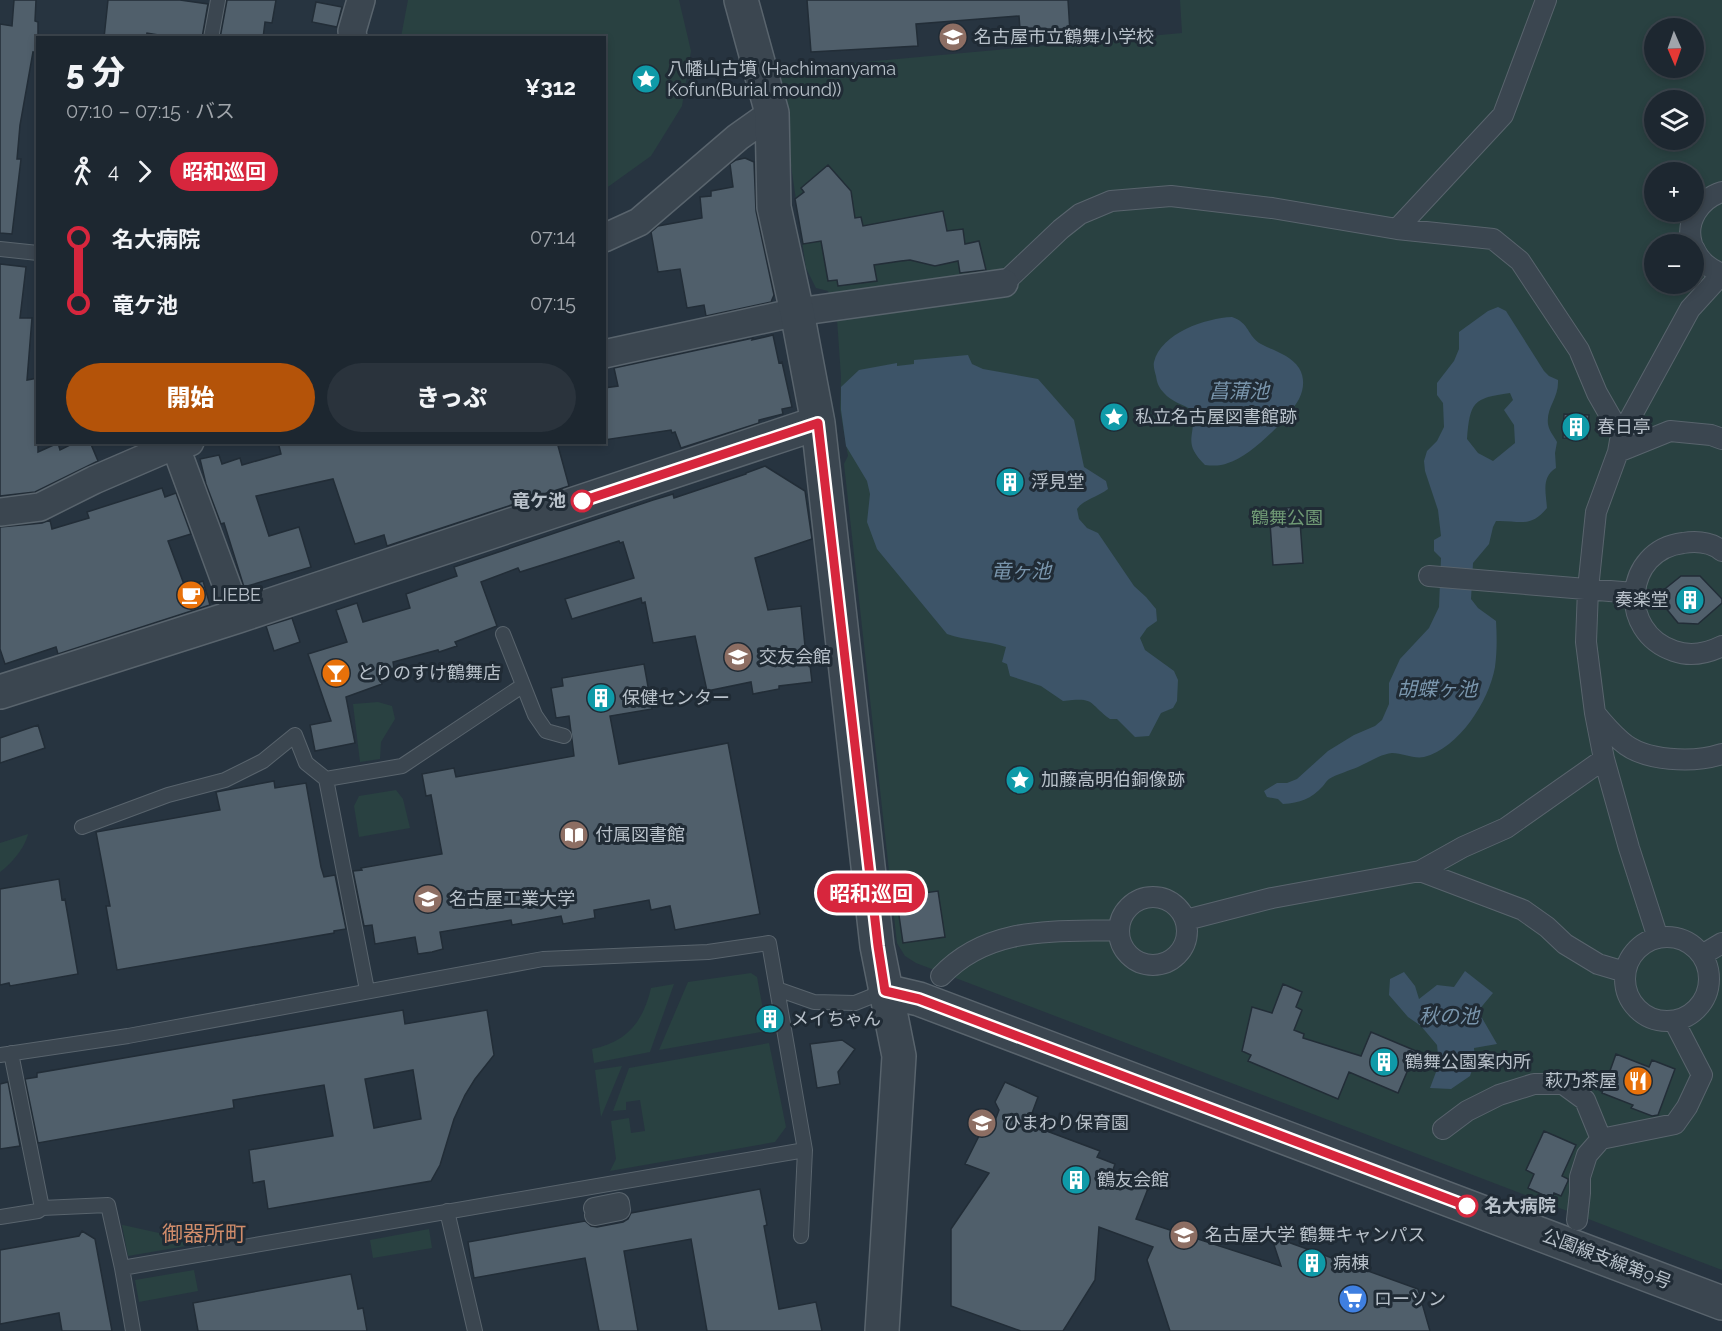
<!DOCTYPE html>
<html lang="ja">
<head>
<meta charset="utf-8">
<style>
  :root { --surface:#1d2730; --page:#2a333c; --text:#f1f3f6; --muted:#a0a5ab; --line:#3b444c; --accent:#b45309 }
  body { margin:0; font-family:Raleway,"Noto Sans JP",sans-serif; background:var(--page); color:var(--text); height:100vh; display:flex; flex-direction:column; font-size:22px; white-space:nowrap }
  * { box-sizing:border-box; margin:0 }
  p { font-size:20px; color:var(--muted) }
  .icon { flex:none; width:33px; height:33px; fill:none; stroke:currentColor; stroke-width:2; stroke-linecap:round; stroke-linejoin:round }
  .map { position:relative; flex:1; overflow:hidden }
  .details { position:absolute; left:36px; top:36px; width:570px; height:408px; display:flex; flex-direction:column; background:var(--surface); border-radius:0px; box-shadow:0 3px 9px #0003,0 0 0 2px var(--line) }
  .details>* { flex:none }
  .badge { padding:0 12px; border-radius:20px; font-size:21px; line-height:39px }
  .needle { width:39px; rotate:178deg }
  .buttons { position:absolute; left:1644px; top:18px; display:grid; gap:12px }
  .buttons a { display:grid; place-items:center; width:60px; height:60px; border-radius:50%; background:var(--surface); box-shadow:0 3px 9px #0003,0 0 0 2px var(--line); font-size:30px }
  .map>.badge { position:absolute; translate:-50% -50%; box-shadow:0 0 0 3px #fff }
  .legs { display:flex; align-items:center; gap:9px; height:66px; padding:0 30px; font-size:20px }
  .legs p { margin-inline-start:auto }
  .headline { display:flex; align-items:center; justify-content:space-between; height:102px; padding:0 30px }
  h1 { font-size:33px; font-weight:800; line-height:45px }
  .primary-button { display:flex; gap:12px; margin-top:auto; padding:12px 30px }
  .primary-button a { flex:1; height:69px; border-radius:36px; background:var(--accent); color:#fff; font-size:24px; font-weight:800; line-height:69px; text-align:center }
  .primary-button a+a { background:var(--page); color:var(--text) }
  ul { padding:0 30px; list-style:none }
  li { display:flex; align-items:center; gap:21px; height:66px; font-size:22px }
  li i { display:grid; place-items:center; width:9px; height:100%; margin:0 8px; background:currentColor }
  li i::after { content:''; width:15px; height:15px; margin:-8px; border:4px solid; border-radius:50%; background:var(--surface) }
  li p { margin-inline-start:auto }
  li:first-child i { background:linear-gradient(#0000 50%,currentColor 0) }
  li:last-child i { background:linear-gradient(currentColor 50%,#0000 0) }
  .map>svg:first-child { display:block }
  .green { fill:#294141; fill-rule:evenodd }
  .water { fill:#3d5468; fill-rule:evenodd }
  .building { fill:#505f6b; stroke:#222d37; stroke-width:1.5; fill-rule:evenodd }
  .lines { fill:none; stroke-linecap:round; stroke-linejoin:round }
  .service-casing { stroke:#59646d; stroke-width:16 }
  .pedestrian-casing { stroke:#59646d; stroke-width:22 }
  .minor-casing { stroke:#59646d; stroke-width:30 }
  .tertiary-casing { stroke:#59646d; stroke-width:36 }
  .service { stroke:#3b4650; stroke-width:14 }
  .pedestrian { stroke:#3b4650; stroke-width:20 }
  .minor { stroke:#3b4650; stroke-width:27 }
  .tertiary { stroke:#3b4650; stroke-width:33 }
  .line-1-casing { stroke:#fff; stroke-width:14 }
  .line-1 { stroke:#d7263d; stroke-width:9 }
  .stop-1-dot { fill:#fff; stroke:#d7263d; stroke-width:3 }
  .labels { text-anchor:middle; stroke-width:6; stroke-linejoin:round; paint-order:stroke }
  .poi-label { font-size:18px; fill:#b8c1ca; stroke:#202b35; text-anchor:start }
  .stop-label { font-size:18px; font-weight:bold; fill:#b8c1ca; stroke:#202b35; text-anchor:end }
  .park-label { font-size:18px; fill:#709a75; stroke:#202b35 }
  .street-label { font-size:18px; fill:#b8c1ca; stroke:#202b35 }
  .water-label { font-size:20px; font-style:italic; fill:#7995ac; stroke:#202b35 }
  .quarter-label { font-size:21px; fill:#d28d6b; stroke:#202b35 }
</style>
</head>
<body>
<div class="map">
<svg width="1722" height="1331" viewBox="0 0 1722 1331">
  <rect width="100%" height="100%" fill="#273440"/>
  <path class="green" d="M408,0H679L691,51L682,106L651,156L605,189L604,38L401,37Z
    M1180,0H1722V1270L916,963L905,956L897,943L844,464L848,456L840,409L841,377L837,319L828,291L816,288L806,268L777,70L1182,33ZM1654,28H1694V68H1654ZM1654,100H1694V140H1654ZM1654,172H1694V212H1654ZM1654,244H1694V284H1654Z
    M378,702L392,706L395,719L381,742L380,759L360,762L353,704Z
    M396,790L403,799L410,828L359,837L354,806L359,796Z
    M28,834C25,848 11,864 0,872V843Z
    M751,973L757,977L767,1031L659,1050L688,982Z
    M674,984L650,1052L594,1063L592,1049C627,1042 643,1022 651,988Z
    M769,1043L786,1127L775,1142L610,1171L616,1159L611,1121L629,1118L631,1133L645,1131L640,1100L626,1102V1110L613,1111L629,1068Z
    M622,1066L601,1117L595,1070Z
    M122,1225H123L204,1243L128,1256Z
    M429,1229L432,1248L373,1258L370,1240Z
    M194,1270L198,1291L139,1302L135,1280Z"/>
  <path class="water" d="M1498,307L1506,311L1544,371L1549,376L1558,380C1559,399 1546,407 1548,424C1549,431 1554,436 1557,442L1555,453L1556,468C1541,477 1546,493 1547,508C1530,529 1519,520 1496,521L1493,527L1489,544L1473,563L1471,599L1478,608L1496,621C1497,637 1497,652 1495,667C1489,701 1459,748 1424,757C1413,759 1403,753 1392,753C1381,754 1369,762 1358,767C1351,770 1335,775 1329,779C1326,781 1325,784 1323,786C1311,799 1300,803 1283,804L1278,799L1267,797L1264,791L1277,783H1287L1297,779L1328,751L1354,735L1375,726L1382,720L1389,704V683L1400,659L1429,628L1439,607L1441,558L1434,551V540L1441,536L1438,510L1425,471L1424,461L1427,451L1437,441L1444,427L1443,403L1437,395V383L1454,361L1459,349V332L1488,311ZM1510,393L1513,400L1504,410L1514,425L1515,443L1493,461L1478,453L1467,439C1470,402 1473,398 1510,393Z
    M1232,317C1250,323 1247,336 1261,344C1274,351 1290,355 1299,368C1305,378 1304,389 1299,399C1288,419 1250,457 1228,463C1221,466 1213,466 1205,465C1181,441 1197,437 1192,410C1184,405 1170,401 1164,393C1159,388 1157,383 1156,376C1155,372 1153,366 1154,362C1161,333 1206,318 1232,317Z
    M968,355L972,364L983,369L1038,379L1074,420L1084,467L1106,481L1108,489C1098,497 1084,499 1077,509L1079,519L1087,528L1098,533L1134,586L1146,597L1156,609L1157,621L1147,628L1140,638L1145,650L1174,671L1178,680L1177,701L1173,708L1161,713L1149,736L1135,737L1117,719H1110C1087,702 1096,697 1063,701L1041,686L1010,676L1007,664L1002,662L1006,647C986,640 966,641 947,634L877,549L867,522L870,494L867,481L846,446L841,410V387L859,370L897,363V366L914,364V360Z
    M1465,971L1493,993L1478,1011L1497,1044L1474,1048L1475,1061L1470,1076L1451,1089L1430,1088L1439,1064L1437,1045L1421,1026L1408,1017L1389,995L1390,979L1404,972L1415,986L1419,999L1437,985L1454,987Z"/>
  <path class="building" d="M14,0H36L35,21L38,22V53L33,52L20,125L17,159H21L12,234L0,233V24L12,26Z
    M108,0H180L208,4L202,38H177L147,33L146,38H104Z
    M227,0H276L272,23L265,22L263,38H220Z
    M807,0H1068L1070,32L1041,35L1040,28L1020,29L1019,16L916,24L918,46L811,52Z
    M316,2L342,7L337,27L312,22Z
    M745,158L754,162L756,211L774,295L771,302L706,316L704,305L687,308L680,269L658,272L651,232L658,226L702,218L700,197L711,196V191L733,187L730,164L736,160Z
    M828,165L851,191L855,218L861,217L863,226L943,211L947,231L963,229L965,244L979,241L986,270L960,273L958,261L935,266L910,260L901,261L874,265L877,281L838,286L837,280L828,281L821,241L803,244L795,199L804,192L801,188Z
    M0,264L26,267L20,318H32L27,380L38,378V452L58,443L60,450L76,442H90L98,461L35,492L0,496Z
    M773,335L779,363L782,362L792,407L782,409L783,414L759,420V423L681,448L675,432L672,433L671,430L604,440V388L618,386L614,368L753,338L752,340Z
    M1564,414L1589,415L1587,439L1563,438Z
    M278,442H557L569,486L387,546L384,535L355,544L333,479L256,496L269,536L299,527L311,567L244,587L224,523L221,524L206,484L200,459L219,455L222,464L240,458L242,465L281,454Z
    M765,466L805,491L812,539L755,558L768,610L801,606L806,656H809L812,682L779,686V689L753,694L751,682L707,691L695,636L653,643L645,602L642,603L641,598L572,619L565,599L634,578L623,542L620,543L619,541L520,572L518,568L481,582L497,626L455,642L457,646L439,652L438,650L393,662L394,668L378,673L382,684L346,697L355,743L315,751L310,725L331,721L308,654L347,642L336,610L357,603L363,622L410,608L406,594L457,576L454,567L653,500L673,494L674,498L746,474V473Z
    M1016,470L1022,487L1004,494L998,475Z
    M162,488L165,497L176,493L191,534L168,541L185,587L203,581L210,605L58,654L56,647L5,664L0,649V527L42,523L50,520L52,529L89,518L87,512Z
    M1299,507L1303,563L1273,565L1269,509Z
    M1681,576H1700L1722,599V603L1698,624L1678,623L1656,596Z
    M292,618L300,642L274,651L266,626Z
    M644,664L652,709L610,716L619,764L728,743L760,914L675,930L670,906L651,910L649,900L594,910L595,918L563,924L561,916L512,925L511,920L440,932L443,949L432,952L418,954L415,937L375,944L372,925L364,926L353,871L362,870L361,868L442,854L431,795L426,796L422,774L454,768L456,777L574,756L569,716L556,718L551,688L563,686L562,678Z
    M38,725L45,748L0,763V738Z
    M274,781L275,788L306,783L321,867L324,877L335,875L346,929L334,931V933L117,970L106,906H110L96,832L220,810L216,792Z
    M915,878L917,894L938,891L945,937L903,943L894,881Z
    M59,879L62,900L65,899L78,974L10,986L9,983L0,985V889Z
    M1283,984L1302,992L1296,1007L1302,1010L1294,1030L1304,1034L1303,1038L1361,1056L1371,1032L1416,1051L1398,1093L1349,1072L1338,1099L1248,1061L1251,1055L1242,1051L1252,1007L1272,1013Z
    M403,1010L405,1024L487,1010L494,1055L475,1079L465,1095L454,1119L440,1165L431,1181L268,1209L264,1181L253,1183L249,1150L333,1136L324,1085L233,1100L234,1108L38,1143L25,1079L37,1077V1073ZM413,1070L421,1119L374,1128L365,1079Z
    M842,1040L855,1049L838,1072L840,1084L817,1088L810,1044Z
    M1616,1054L1649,1067L1652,1060L1675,1069L1658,1115L1652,1116L1631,1108L1633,1105L1602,1093Z
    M8,1082L20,1146L0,1149V1084Z
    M1005,1082L1038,1097L1028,1124L1100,1151L1097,1157L1115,1164L1112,1173L1149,1186L1136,1219L1281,1266L1271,1236L1418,1289L1430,1331H1170L1147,1260L1153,1247L1099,1227L1095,1280L1063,1331H1021L951,1306V1229L989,1173L965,1164L981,1132L993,1126L999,1110L995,1102Z
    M1544,1131L1576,1145L1562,1176L1568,1179V1181L1561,1196L1554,1193L1552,1199L1528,1188L1534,1174L1526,1170Z
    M760,1189L767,1225L764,1226L779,1309L816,1302L822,1331H707L691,1239L624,1251L638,1331H599L585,1258L474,1278L468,1242L585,1221L591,1226L597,1227L623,1222L628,1219L631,1213Z
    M82,1231L95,1239L112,1331H62L59,1313L0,1324V1250L79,1236Z
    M351,1274L358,1309L363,1308L367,1331H198L193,1303Z"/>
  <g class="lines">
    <g class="service-casing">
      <path id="service" d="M211,38L218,0
        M0,249L38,253
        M503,634L535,715L546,731L564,736
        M326,779L367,990
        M82,827L168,795L225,780L263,761L295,735L306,763L326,779L402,766L522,686
        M777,989L814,1002L855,1003L885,991
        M11,1053L42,1208
        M0,1055L128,1036L543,959L708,952L769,943L805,1150L801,1236
        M447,1211L475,1331
        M0,1217L38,1211L42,1208L108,1205L122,1268L133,1331
        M122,1268L805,1150"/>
    </g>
    <g class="pedestrian-casing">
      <path id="pedestrian" d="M1397,229L1503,115L1546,0
        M1692,244C1685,221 1700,199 1722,192
        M1694,248C1700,262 1709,268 1722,274
        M1004,283L1061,229L1080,214L1111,201L1171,196L1272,208L1397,229L1493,239L1520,261L1579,350L1597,393L1621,435
        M1618,452L1670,431L1711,435L1722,439
        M1722,551C1711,542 1696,541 1683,543C1624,550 1617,632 1674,651C1691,657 1706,654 1722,646
        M1429,576L1634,593
        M1595,713C1603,723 1612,733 1621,741C1644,762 1694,763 1722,754
        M1420,871L1523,910L1547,927L1565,944L1598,964L1625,972
        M1119 931a34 34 0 1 1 68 0a34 34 0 1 1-68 0Z
        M1186,920L1272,898L1420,871L1463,847L1506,828L1604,759
        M1625 979a42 42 0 1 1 84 0a42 42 0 1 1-84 0Z
        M1658,938L1629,848L1604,759L1595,713L1586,642L1588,589L1596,512L1618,452L1621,435L1690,309L1722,274
        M1702,955L1722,943
        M941,976C989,925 1055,932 1119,930
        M1443,1129L1467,1111L1499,1095L1534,1084H1563L1585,1100L1601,1139
        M594,1208L619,1203L620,1210L595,1215
        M1577,1220L1580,1193V1177L1587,1155L1601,1139L1675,1124L1687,1107L1702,1075L1674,1021"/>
    </g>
    <g class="minor-casing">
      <path id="minor" d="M353,38L352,31L361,0
        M604,238L639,222L738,137L772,113
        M604,354L797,312L1004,283
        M175,445L238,616
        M0,512L40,507L94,480L175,445L190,442"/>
    </g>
    <g class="tertiary-casing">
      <path id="tertiary" d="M741,0L772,113L774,207L797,312L818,423L877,946L899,1056L882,1331
        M0,692L238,616L818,423
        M885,991L919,999L1722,1303"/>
    </g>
    <use href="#service" class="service"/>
    <use href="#pedestrian" class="pedestrian"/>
    <use href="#minor" class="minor"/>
    <use href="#tertiary" class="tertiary"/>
  </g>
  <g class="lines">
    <g class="line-1-casing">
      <path id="line-1" d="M582,501L818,423L878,946L885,991L919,999L1467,1206"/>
    </g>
    <use href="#line-1" class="line-1"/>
  </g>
  <defs>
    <g id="school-disc" transform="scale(1.5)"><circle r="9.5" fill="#8d6e63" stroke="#202b35"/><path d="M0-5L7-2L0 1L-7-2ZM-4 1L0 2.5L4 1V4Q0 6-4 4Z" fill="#fff"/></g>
    <g id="sight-disc" transform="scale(1.5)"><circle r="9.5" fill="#0f9aa8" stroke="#202b35"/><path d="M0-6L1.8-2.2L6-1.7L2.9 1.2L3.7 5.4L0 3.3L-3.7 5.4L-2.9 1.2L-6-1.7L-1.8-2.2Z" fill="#fff"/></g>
    <g id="building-disc" transform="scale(1.5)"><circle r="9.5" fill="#0f9aa8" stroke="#202b35"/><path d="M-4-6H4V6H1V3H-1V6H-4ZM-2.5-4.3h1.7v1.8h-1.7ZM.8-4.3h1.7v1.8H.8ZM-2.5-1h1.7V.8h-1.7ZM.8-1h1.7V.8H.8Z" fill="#fff"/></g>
    <g id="cafe-disc" transform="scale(1.5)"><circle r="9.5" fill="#e8710a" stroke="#202b35"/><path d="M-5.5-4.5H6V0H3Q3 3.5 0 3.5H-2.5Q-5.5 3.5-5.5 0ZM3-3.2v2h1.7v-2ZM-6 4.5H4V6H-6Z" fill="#fff"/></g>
    <g id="university-disc" transform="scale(1.5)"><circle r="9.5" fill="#8d6e63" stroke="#202b35"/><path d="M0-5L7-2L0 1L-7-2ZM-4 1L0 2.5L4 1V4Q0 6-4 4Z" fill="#fff"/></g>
    <g id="bar-disc" transform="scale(1.5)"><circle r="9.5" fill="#e8710a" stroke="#202b35"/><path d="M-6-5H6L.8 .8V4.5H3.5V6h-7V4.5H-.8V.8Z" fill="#fff"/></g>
    <g id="library-disc" transform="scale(1.5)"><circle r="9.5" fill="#8d6e63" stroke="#202b35"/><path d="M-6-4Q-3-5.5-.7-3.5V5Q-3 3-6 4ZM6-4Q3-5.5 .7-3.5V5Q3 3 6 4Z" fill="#fff"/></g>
    <g id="restaurant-disc" transform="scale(1.5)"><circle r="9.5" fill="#e8710a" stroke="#202b35"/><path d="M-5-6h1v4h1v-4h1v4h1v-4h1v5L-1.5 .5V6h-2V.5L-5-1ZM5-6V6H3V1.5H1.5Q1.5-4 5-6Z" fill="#fff"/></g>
    <g id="supermarket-disc" transform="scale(1.5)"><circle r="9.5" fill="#3f7fe0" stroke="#202b35"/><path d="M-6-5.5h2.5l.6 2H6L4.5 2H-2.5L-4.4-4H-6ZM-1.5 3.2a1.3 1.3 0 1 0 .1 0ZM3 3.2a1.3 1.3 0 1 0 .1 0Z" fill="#fff"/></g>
  </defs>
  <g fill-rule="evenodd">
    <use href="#school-disc" x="953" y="37"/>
    <use href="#sight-disc" x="646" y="79"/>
    <use href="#sight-disc" x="1114" y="417"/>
    <use href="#building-disc" x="1576" y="427"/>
    <use href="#building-disc" x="1010" y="482"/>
    <use href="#cafe-disc" x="191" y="595"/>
    <use href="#building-disc" x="1690" y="600"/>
    <use href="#university-disc" x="738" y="657"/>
    <use href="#bar-disc" x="336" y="673"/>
    <use href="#building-disc" x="601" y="698"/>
    <use href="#sight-disc" x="1020" y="780"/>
    <use href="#library-disc" x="574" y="835"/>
    <use href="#university-disc" x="428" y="899"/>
    <use href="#building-disc" x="770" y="1019"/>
    <use href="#building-disc" x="1384" y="1062"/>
    <use href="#restaurant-disc" x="1638" y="1081"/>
    <use href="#school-disc" x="982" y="1123"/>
    <use href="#building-disc" x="1076" y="1180"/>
    <use href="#university-disc" x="1184" y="1235"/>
    <use href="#building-disc" x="1312" y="1263"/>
    <use href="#supermarket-disc" x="1353" y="1299"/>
  </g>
  <g class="stop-1-dot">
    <circle cx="582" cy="501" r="10"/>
    <circle cx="1467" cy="1206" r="10"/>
  </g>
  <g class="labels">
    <g class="poi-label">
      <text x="974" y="43">名古屋市立鶴舞小学校</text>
      <text x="667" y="75">八幡山古墳 (Hachimanyama<tspan x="667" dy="21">Kofun(Burial mound))</tspan></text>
      <text x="1135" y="423">私立名古屋図書館跡</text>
      <text x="1597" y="433">春日亭</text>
      <text x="1031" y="488">浮見堂</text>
      <text x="212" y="601">LIEBE</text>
      <text x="1669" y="606" text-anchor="end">奏楽堂</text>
      <text x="759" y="663">交友会館</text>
      <text x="357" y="679">とりのすけ鶴舞店</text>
      <text x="622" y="704">保健センター</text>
      <text x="1041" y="786">加藤高明伯銅像跡</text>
      <text x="595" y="841">付属図書館</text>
      <text x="449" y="905">名古屋工業大学</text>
      <text x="791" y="1025">メイちゃん</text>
      <text x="1405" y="1068">鶴舞公園案内所</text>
      <text x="1617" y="1087" text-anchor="end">萩乃茶屋</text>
      <text x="1003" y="1129">ひまわり保育園</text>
      <text x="1097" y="1186">鶴友会館</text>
      <text x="1205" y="1241">名古屋大学 鶴舞キャンパス</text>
      <text x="1333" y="1269">病棟</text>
      <text x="1374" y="1305">ローソン</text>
    </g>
    <g class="stop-label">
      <text x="566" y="507">竜ケ池</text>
      <text x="1484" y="1212" text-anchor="start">名大病院</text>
    </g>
    <g class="park-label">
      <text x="1287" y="524">鶴舞公園</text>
    </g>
    <g class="street-label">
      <text transform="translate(1607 1259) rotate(21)" y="6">公園線支線第9号</text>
    </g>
    <g class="water-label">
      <text x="1239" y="398">菖蒲池</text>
      <text x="1021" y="578">竜ヶ池</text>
      <text x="1437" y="696">胡蝶ヶ池</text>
      <text x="1449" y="1023">秋の池</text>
    </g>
    <g class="quarter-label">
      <text x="204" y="1241">御器所町</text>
    </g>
  </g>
</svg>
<div class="buttons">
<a><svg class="needle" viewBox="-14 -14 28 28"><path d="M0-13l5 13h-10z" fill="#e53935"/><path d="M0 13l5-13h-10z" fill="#a0a5ab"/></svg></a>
<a><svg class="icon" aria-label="layers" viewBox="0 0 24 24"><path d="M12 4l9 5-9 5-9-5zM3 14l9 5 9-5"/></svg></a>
<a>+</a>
<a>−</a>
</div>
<b class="badge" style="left:871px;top:893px;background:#d7263d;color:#fff">昭和巡回</b>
<section class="details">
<div class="headline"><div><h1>5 分</h1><p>07:10 – 07:15 · バス</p></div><b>¥312</b></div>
<div class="legs"><svg class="icon" aria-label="walk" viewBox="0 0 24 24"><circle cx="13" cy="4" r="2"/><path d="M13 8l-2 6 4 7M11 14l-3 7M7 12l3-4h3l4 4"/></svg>4<svg class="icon" aria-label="forward" viewBox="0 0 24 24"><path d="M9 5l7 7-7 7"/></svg><b class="badge" style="background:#d7263d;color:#fff">昭和巡回</b></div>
<ul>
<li><i style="color:#d7263d"></i><b>名大病院</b><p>07:14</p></li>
<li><i style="color:#d7263d"></i><b>竜ケ池</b><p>07:15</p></li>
</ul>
<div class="primary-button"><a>開始</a><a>きっぷ</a></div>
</section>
</div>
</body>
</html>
